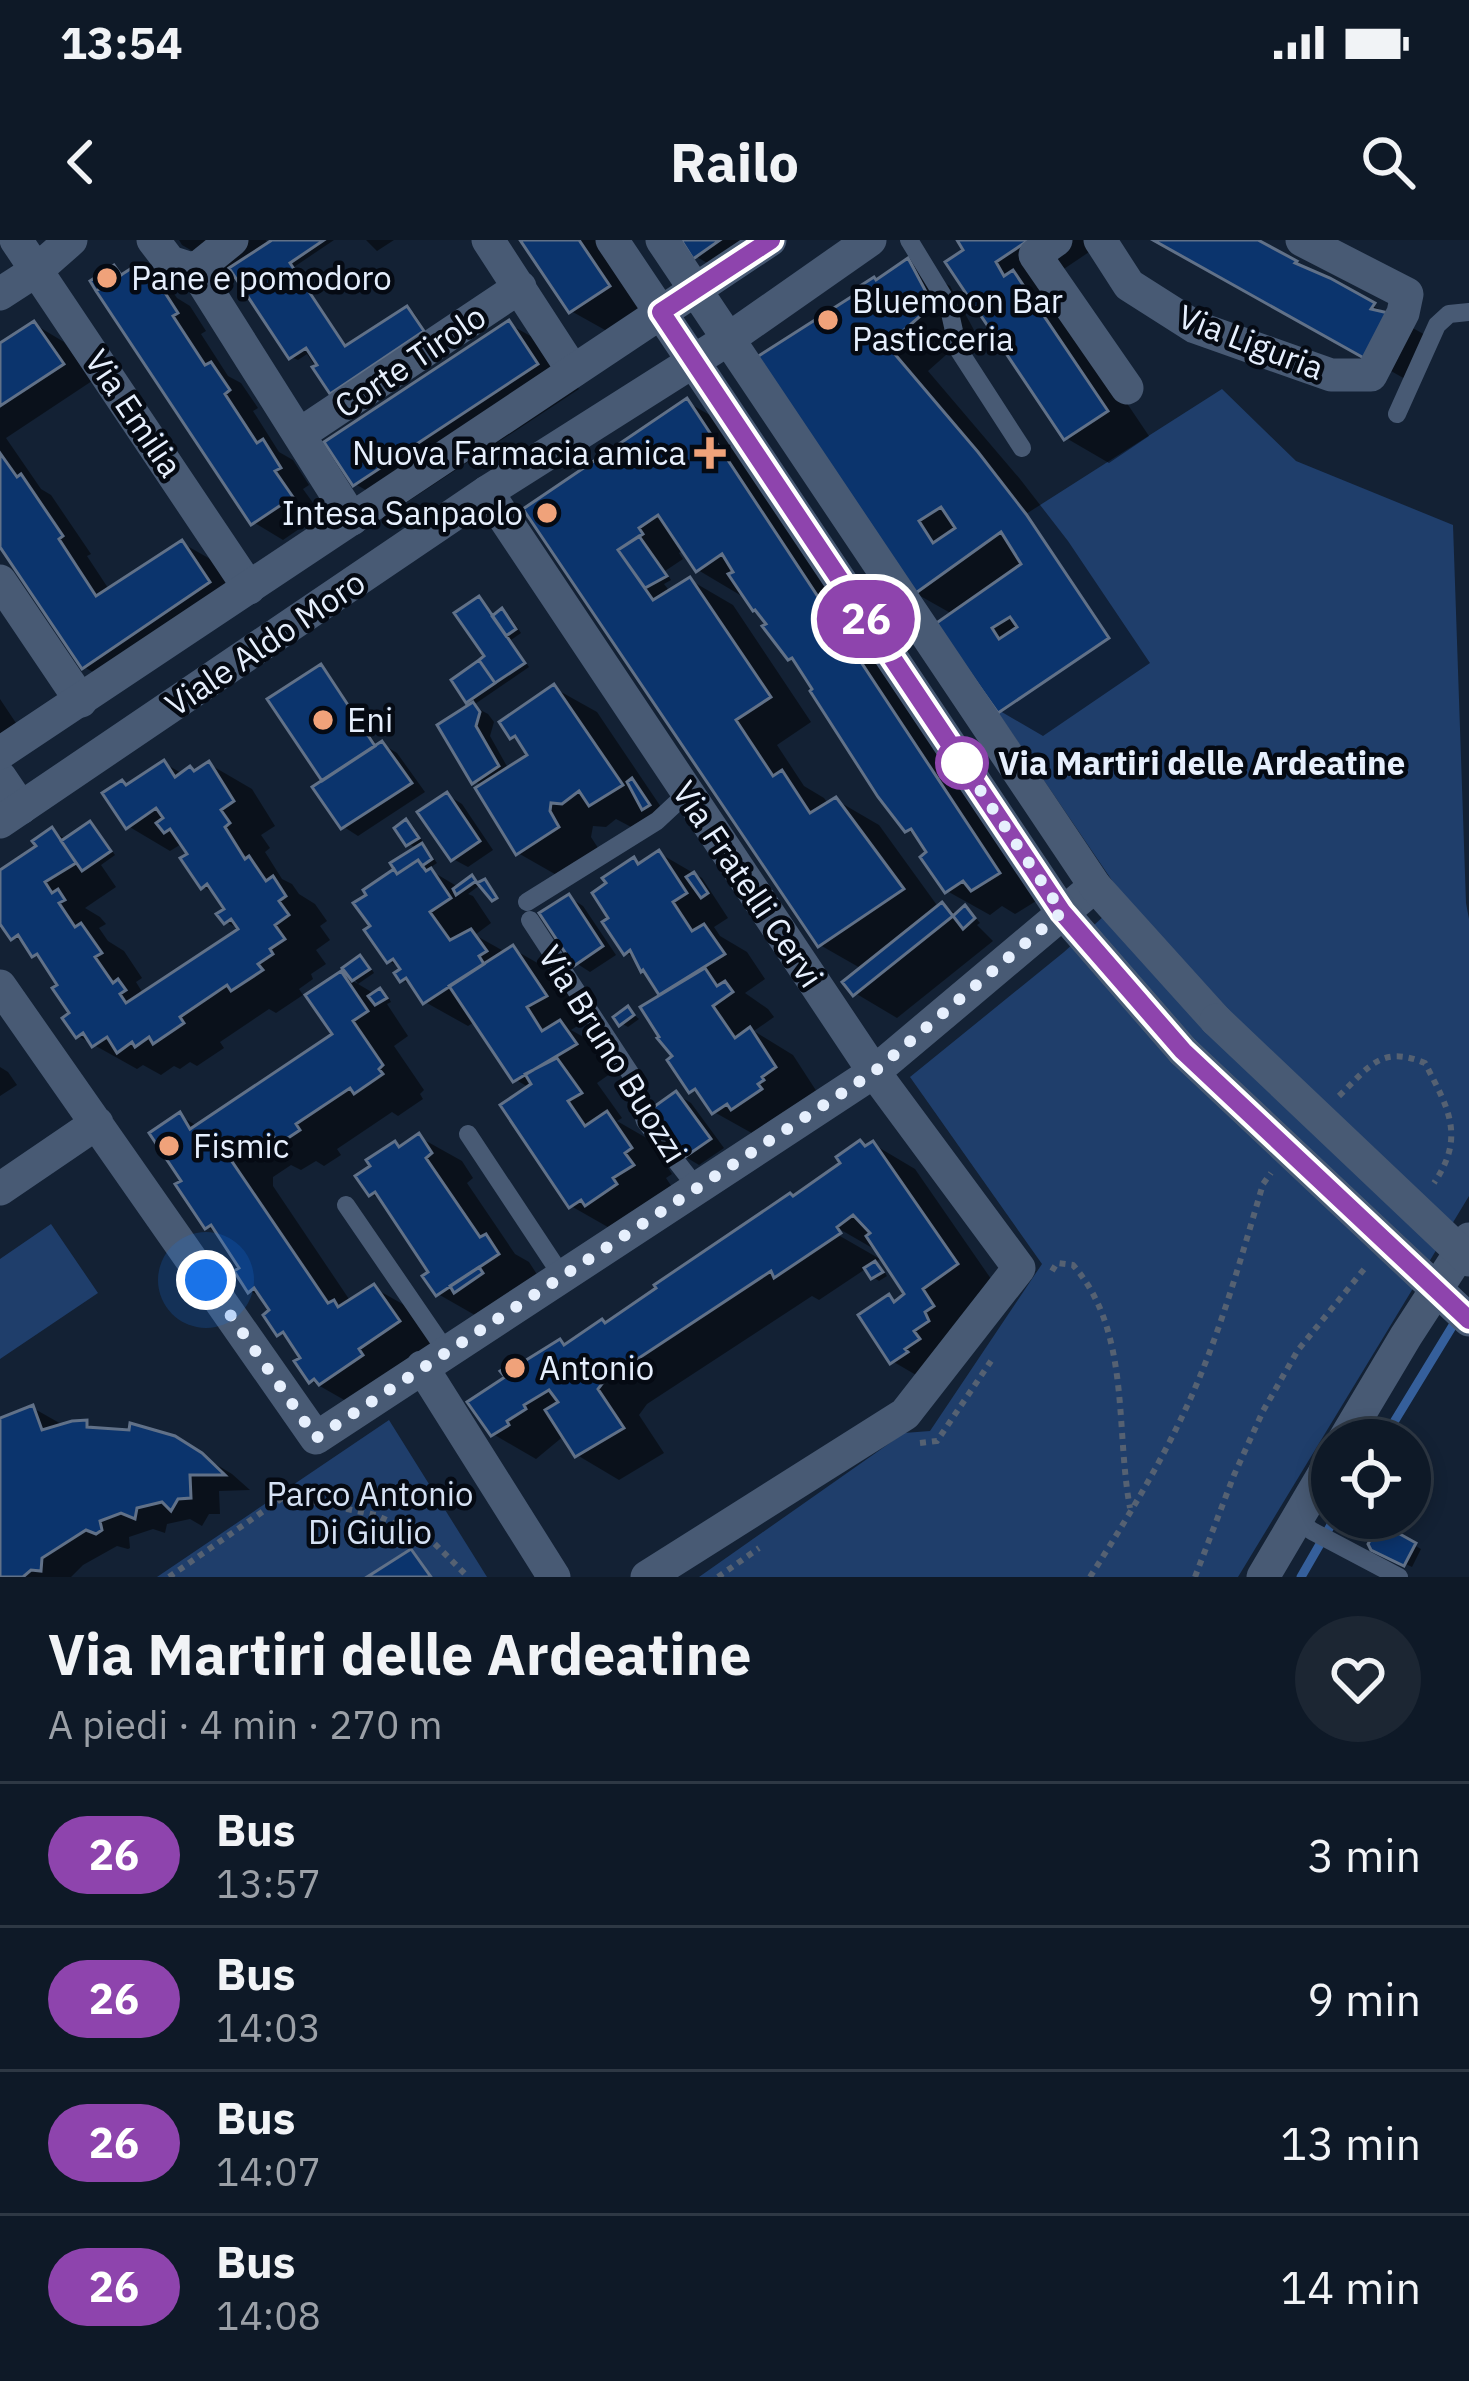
<!DOCTYPE html>
<html lang="it">
<head>
<meta charset="utf-8">
<style>
  :root { --surface:#0e1927; --page:#1c2633; --text:#f1f3f6; --muted:#9ba0a7; --line:#2e3844 }
  body { margin:0; font-family:"IBM Plex Sans",sans-serif; background:var(--page); color:var(--text); height:100vh; display:flex; flex-direction:column; font-size:45px; white-space:nowrap }
  * { box-sizing:border-box; margin:0 }
  p { font-size:39px; color:var(--muted) }
  .icon { flex:none; width:66px; height:66px; fill:none; stroke:currentColor; stroke-width:2; stroke-linecap:round; stroke-linejoin:round }
  .map { position:relative; height:1337px; overflow:hidden }
  .details { display:flex; flex-direction:column; background:var(--surface); flex:1 }
  .details>* { flex:none }
  .badge { padding:0 24px; border-radius:39px; font-size:42px; line-height:78px }
  .controls { position:absolute; left:1311px; top:1179px; display:grid; gap:24px }
  .controls a { display:grid; place-items:center; width:120px; height:120px; border-radius:50%; background:var(--surface); box-shadow:0 6px 18px #0003,0 0 0 3px var(--line); font-size:60px }
  .you { position:absolute; width:60px; height:60px; margin:-30px; border:9px solid #fff; border-radius:50%; background:#1a73e8; box-shadow:0 0 0 18px #1a73e833 }
  .map>.badge { position:absolute; translate:-50% -50%; box-shadow:0 0 0 6px #fff }
  .round { display:grid; place-items:center; flex:none; width:126px; height:126px; border-radius:63px; background:var(--page) }
  .summary { display:flex; align-items:center; justify-content:space-between; height:204px; padding:0 48px }
  h1 { font-size:57px; font-weight:800; line-height:90px }
  ul { padding:0; list-style:none }
  li { display:flex; align-items:center; gap:36px; height:144px; padding:0 48px; border-top:3px solid var(--line) }
  li div { flex:1 }
  li b { display:block; font-size:45px }
  li em { font-style:normal }
  li .badge { min-width:132px; font-weight:700; text-align:center }
  .status { display:flex; justify-content:space-between; align-items:center; height:84px; padding:0 60px; background:var(--surface); direction:ltr }
  .status svg { height:33px; fill:currentColor }
  header { display:flex; justify-content:space-between; align-items:center; height:156px; padding:0 48px; background:var(--surface); font-size:54px; font-weight:800 }
  .map>svg:first-child { display:block }
  .green { fill:#1f3e6b }
  .shadow { fill:#0007 }
  .lines { fill:none; stroke-linecap:round; stroke-linejoin:round }
  .stream { stroke:#355f9b; stroke-width:9 }
  .building { fill:#0b346d; stroke:#617188; stroke-width:3; fill-rule:evenodd }
  .path { stroke:#556172; stroke-width:6; stroke-dasharray:6 6; stroke-linecap:butt }
  .service { stroke:#485a74; stroke-width:18 }
  .minor { stroke:#485a74; stroke-width:33 }
  .tertiary { stroke:#485a74; stroke-width:33 }
  .tertiary-bridge { stroke:#485a74; stroke-width:33 }
  .line-casing { stroke:#fff; stroke-width:27 }
  .line { stroke:#8e44ad; stroke-width:18 }
  .walk { stroke:#e6effd; stroke-width:12; stroke-dasharray:0 21.6 }
  .poi-dot { fill:#f0a27a; stroke:#050a13; stroke-width:4.5 }
  .stop-dot { fill:#fff; stroke:#8e44ad; stroke-width:6 }
  .labels { text-anchor:middle; stroke-width:9; stroke-linejoin:round; paint-order:stroke }
  .poi-label { font-size:33px; fill:#e6effd; stroke:#050a13; text-anchor:start }
  .street-label { font-size:33px; fill:#e6effd; stroke:#050a13 }
  .stop-label { font-size:33px; font-weight:bold; fill:#e6effd; stroke:#050a13; text-anchor:start }
  .park-label { font-size:33px; fill:#d6e2f4; stroke:#050a13 }
</style>
</head>
<body>
<div class="status"><b>13:54</b><svg viewBox="0 0 49 12"><path d="M0 12V9h3v3zM5 12V6h3v6zM10 12V3h3v9zM15 12V0h3v12zM26 1h20v11H26zM47 4h2v5h-2z"/></svg></div>
<header><svg class="icon" aria-label="back" viewBox="0 0 24 24"><path d="M15 5l-7 7 7 7"/></svg>Railo<svg class="icon" aria-label="search" viewBox="0 0 24 24"><circle cx="10" cy="10" r="6"/><path d="M15 15l6 6"/></svg></header>
<div class="map">
<svg width="1469" height="1337" viewBox="0 0 1469 1337">
  <rect width="100%" height="100%" fill="#132134"/>
  <path class="green" d="M1222,149L1296,221L1453,285L1466,663L1469,679V956L1238,1337H699L904,1193L930,1191L1042,1024L910,837L1064,712L1124,658L998,473L1109,398L1026,274Z
    M51,984L98,1053L0,1119V1019Z
    M389,1180L487,1337H157Z"/>
  <path class="shadow" d="M179,0H266L269,6L277,0H334L294,27L348,108L407,69L414,73L429,96L338,155L332,151L307,114L298,120L291,117L231,25L225,30L182,5Z
    M366,0H394L377,11Z
    M523,0H603L650,71L614,95L571,71Z
    M684,0H760L718,29L695,16Z
    M960,0H1107L1037,47L1056,58L1149,196L1109,223L1066,198Z
    M1159,0H1254L1438,102L1414,144Z
    M908,22L950,46L974,90L928,131L1020,239L1068,301L1150,423L1043,496L1000,471L954,375L915,353L878,42Z
    M138,27L168,45L177,58L190,66L206,91L201,94L228,136L241,143L258,168L253,171L279,212L293,220L309,245L303,249L321,274L283,300L253,282L114,28L124,37Z
    M34,84L64,102L92,141L6,198L41,249L51,255L91,314L87,316L110,351L182,303L212,320L238,360L114,444L84,427L0,301V107Z
    M509,84L552,108L579,149L398,268L355,244Z
    M687,162L729,186L1041,658L1015,674L1002,666L990,675L947,651L919,597L907,590L798,423L790,418L770,385L743,352L740,355L698,330L684,309L679,313L683,319L665,331L671,340L664,344L671,353L690,340L733,365L811,482L777,505L804,546L824,558L829,565L836,560L879,585L939,668L942,665L958,675L965,669L972,673L980,683L977,685L993,701L897,778L855,753L862,729L820,705L527,270Z
    M479,359L485,363L495,377L503,372L509,375L521,393L511,400L529,427L475,464L469,460L488,417Z
    M321,428L327,431L378,507L382,504L397,513L425,552L358,596L344,587Z
    M554,448L597,472L663,570L633,588L616,579L606,587L593,586L591,597L600,611L560,637L518,613L483,546L474,541L473,466L488,474L494,482L490,496L509,530L531,516L523,503L512,497Z
    M0,459L30,504L0,523Z
    M164,523L183,534L196,533L209,524L252,549L275,586L261,595L270,608L265,612L282,639L292,644L299,654L315,664L327,681L320,686L330,700L316,710L326,724L311,734L313,739L299,749L303,755L276,773L269,769L220,802L224,808L197,826L190,822L180,829L174,826L161,835L143,825L137,829L78,796L73,773L62,746L46,722L34,715L28,706L0,688V639L40,607L52,591L68,600L90,584L96,588L115,615L101,625L116,647L85,668L100,677L106,684L99,688L108,701L124,711L142,738L136,742L144,755L241,690L226,682L228,669L218,655L203,647L191,615L183,603L170,611L128,586L129,547Z
    M447,555L462,564L493,610L468,627L453,619Z
    M407,583L413,586L423,602L419,605L428,610L437,623L428,629L460,648L472,639L480,645L468,654L473,656L491,683L475,695L507,713L513,709L555,733L587,780L571,790L603,808L617,829L597,843L622,878L617,881L650,900L672,934L666,938L674,950L613,990L571,966L530,848L516,840L476,781L468,786L425,762L415,747L402,740L404,730L389,721L398,630L418,609L409,604Z
    M659,613L702,638L728,678L714,687L720,696L747,712L765,739L745,753L768,769L774,777L754,791L793,815L817,852L757,896L714,872L705,858L691,850L664,756L638,719L626,713L634,621L641,625Z
    M569,657L583,666L616,715L590,732L576,723Z
    M360,718L367,722L374,733L358,744L346,728Z
    M341,734L375,754L380,751L387,755L391,762L387,764L408,796L394,806L424,850L420,854L423,859L398,876L392,872L337,909L341,915L324,926L316,921L301,930L291,925L273,937V946L351,1062L374,1048L417,1072L440,1106L353,1165L311,1141L304,1118L293,1102L279,1093L273,1071L265,1059L250,1051L243,1028L221,995L207,987L185,942L180,876L199,887L336,795Z
    M628,770L639,779L628,787L621,783Z
    M0,827L8,832L17,845L0,856Z
    M676,854L691,863L724,908L699,925L684,916Z
    M419,897L462,921L473,938L467,943L515,1014L529,1022L540,1039L480,1078L438,1054L433,1033L386,962L371,954L395,904L402,908Z
    M873,904L915,929L998,1049L935,1146L892,1121L890,1058L898,1063L908,1055L881,1013L829,983L826,988L880,1019L874,1023L882,1028L887,1036L879,1041L873,1037L867,1028L819,1060L812,1056L647,1164L639,1175L664,1213L619,1240L577,1215L565,1195L536,1219L493,1194L525,1125L560,1102L567,1107L606,1085Z
    M33,1168L63,1185L87,1184L100,1191L174,1199L232,1234L250,1250L219,1251L220,1274H209L202,1286L190,1279L167,1284L165,1293L153,1289L129,1297L130,1308L128,1309L117,1306L83,1325L71,1337H0V1182Z
    M1381,1287L1421,1309L1412,1327L1380,1312Z"/>
  <g class="lines">
    <path class="stream" d="M1383,1200L1458,1077
      M1301,1337L1335,1278"/>
  </g>
  <path class="building" d="M272,0H324L290,23L345,106L407,66L424,91L330,154L312,127L317,125L306,108L289,119L229,28Z
    M520,0H579L610,46L569,73Z
    M681,0H720L693,19Z
    M957,0H1029L996,22L1004,36L1013,30L1108,171L1064,200L945,22L963,10Z
    M1153,0H1258L1297,21L1295,23L1330,38L1375,63L1371,69L1397,75L1371,122Z
    M908,18L933,65L887,105L978,212L1026,274L1109,398L998,473L935,384L1021,324L1001,292L913,355L757,117L862,50L860,46L874,37L876,40ZM941,267L955,288L933,303L919,281ZM1010,377L1017,387L999,399L992,388Z
    M138,24L154,49L160,45L178,73L173,76L205,125L211,122L230,150L225,154L257,203L263,199L281,228L275,231L293,257L251,285L96,51Z
    M114,25L121,35L96,51L90,41Z
    M509,80L538,124L353,246L324,202Z
    M34,81L64,124L0,166V103Z
    M687,158L1000,633L971,651L963,641L945,653L920,617L926,612L911,589L905,592L878,557L810,451L812,449L792,418L788,420L762,386L766,384L755,370L753,371L728,334L733,332L722,314L696,332L658,275L639,288L643,294L618,310L653,360L690,337L771,457L736,480L773,536L782,530L810,573L836,557L904,649L818,707L523,269Z
    M0,213L17,237L21,234L63,296L59,299L96,356L182,300L210,342L82,429L0,307Z
    M639,296L667,336L645,348L618,310Z
    M479,356L525,423L495,443L479,420L484,416L454,373Z
    M502,368L516,389L506,396L492,376Z
    M479,420L495,443L466,463L451,440Z
    M321,424L375,506L322,541L267,459Z
    M554,444L623,545L589,566L579,551L562,564L551,563L550,571L559,587L516,615L475,548L527,515L515,496L510,499L499,482Z
    M473,462L480,472L476,486L499,526L472,544L437,485Z
    M382,501L412,543L341,589L312,547Z
    M164,520L175,537L190,526L194,531L209,521L234,561L221,570L230,583L225,587L245,619L249,616L266,641L273,636L286,656L279,661L289,675L275,685L285,699L270,709L273,714L258,724L263,730L231,751L227,745L180,777L184,783L153,804L149,797L135,807L132,802L117,813L107,797L92,807L83,793L76,798L62,778L69,773L52,748L57,745L37,714L32,717L18,695L11,700L0,684V630L36,606L32,601L52,587L76,623L45,642L52,653L58,649L65,660L59,663L75,687L81,683L102,713L95,717L113,743L118,739L126,750L120,754L126,763L238,689L231,679L224,684L216,674L224,669L207,644L201,649L180,618L187,614L170,589L164,593L156,583L163,578L156,568L126,589L102,553L122,540L126,545Z
    M632,538L650,565L642,570L627,542Z
    M447,552L480,601L451,621L417,572Z
    M406,579L419,598L406,606L394,588Z
    M90,581L111,611L82,631L61,601Z
    M422,603L432,619L422,626L418,620L397,634L390,623Z
    M659,610L687,653L673,662L692,691L704,684L725,714L659,755L643,730L641,732L630,710L624,715L602,682L608,678L592,653L606,643L602,638L634,617L638,624Z
    M418,620L426,631L431,628L451,658L430,672L450,700L471,689L487,711L479,716L484,724L423,764L406,738L400,742L394,733L400,729L393,719L387,723L364,690L370,686L353,663L366,655L363,650L394,629L397,634Z
    M694,632L708,653L701,658L686,637Z
    M472,635L476,641L456,655L453,649Z
    M485,639L497,658L492,661L477,643Z
    M569,654L603,706L574,726L539,673Z
    M942,662L953,676L853,756L842,742Z
    M965,665L975,678L963,689L953,676Z
    M513,705L547,756L527,767L542,791L560,780L577,804L513,842L449,746Z
    M360,715L370,729L352,741L342,728Z
    M705,728L717,746L725,741L733,752L713,766L735,798L750,787L776,827L762,837L764,840L758,844L762,849L731,870L727,864L712,874L695,849L689,853L667,820L672,816L657,798L659,797L640,767Z
    M341,731L368,771L353,781L383,825L379,829L383,834L354,854L350,848L296,884L300,890L279,904L274,897L256,908L250,900L231,913V920L328,1063L334,1060L338,1067L374,1044L400,1081L359,1109L363,1115L319,1145L314,1139L309,1143L294,1121L300,1118L283,1092L277,1096L263,1075L269,1070L254,1048L248,1053L234,1031L239,1028L211,985L205,989L175,944L181,941L149,893L180,872L190,889L332,794L305,755Z
    M380,748L387,758L375,765L368,756Z
    M628,766L634,775L619,786L613,777Z
    M557,818L582,853L568,861L585,886L607,871L632,908L625,913L634,925L613,938L617,944L585,966L581,960L569,968L500,865L531,844L525,834Z
    M676,851L711,899L682,919L648,871Z
    M419,893L432,913L426,918L480,997L486,994L499,1014L436,1056L422,1036L428,1032L375,952L369,956L355,936L370,926L366,920L395,901L399,907Z
    M860,900L865,906L873,901L958,1024L923,1049L934,1066L925,1072L929,1081L914,1091L920,1099L905,1109L908,1112L890,1124L858,1075L889,1054L894,1062L904,1054L866,996L870,993L853,975L837,987L841,993L774,1038L771,1031L604,1141L598,1149L624,1188L575,1217L545,1170L558,1162L549,1150L524,1165L526,1169L507,1181L509,1185L491,1196L467,1162L505,1137L500,1131L520,1118L523,1122L560,1099L564,1105L602,1079L605,1083L656,1048L654,1045L790,953L793,956L840,923L836,917Z
    M875,1021L883,1032L871,1039L864,1028Z
    M479,1027L483,1033L454,1053L450,1046Z
    M33,1165L42,1190L72,1181L87,1180V1187L129,1190L130,1183L175,1196L202,1213L225,1235H190L191,1258L178,1259L171,1271L162,1262L137,1268L135,1279L121,1273L100,1281L102,1290L96,1294L86,1290L42,1318L41,1331L31,1330L23,1337H0V1178Z
    M1380,1283L1416,1303L1404,1326L1371,1310L1368,1304Z
    M411,1309L431,1337H367Z"/>
  <g class="lines">
    <path class="path" d="M1339,856C1370,826 1381,805 1425,823C1448,868 1466,896 1434,943
      M1052,1031L1057,1023L1073,1025C1131,1091 1115,1187 1130,1268
      M920,1203L937,1201L991,1121
      M169,1337L285,1256L376,1275L433,1302L468,1337
      M718,1337L759,1308
      M1090,1337C1125,1282 1160,1225 1187,1166C1220,1095 1241,1018 1263,944L1271,933
      M1195,1337L1234,1235L1263,1171L1298,1110L1365,1028"/>
    <path class="service" d="M909,0L948,64L958,109L1022,208
      M1397,174L1437,85L1449,74L1469,72
      M527,662L657,581L687,553
      M530,680L630,833L645,881L697,948
      M468,894L562,1036
      M346,965L446,1111
      M1297,1280L1312,1291L1399,1337"/>
    <path class="minor" d="M16,0L249,348
      M153,0L170,22L195,30
      M232,0L195,30L352,279
      M488,0L573,131
      M1056,0L1035,15L1127,148
      M1100,0L1129,45L1195,87L1331,135H1371L1403,73L1407,54L1302,0
      M0,54L37,30L71,0
      M300,194L520,47
      M487,252L874,832L1019,1028L905,1174L647,1337
      M0,341L81,461
      M0,537L21,568
      M0,746L316,1198L874,832L1095,646
      M0,949L97,883
      M422,1127L554,1337
      M1344,1200L1406,1096L1469,999
      M1263,1337L1332,1220"/>
    <path class="tertiary" d="M612,0L1062,672L1183,811
      M662,0L1095,646L1216,780
      M0,513L770,0
      M0,582L487,252L727,100L870,0"/>
    <path class="tertiary-bridge" d="M1216,780L1469,1020
      M1183,811L1469,1080"/>
  </g>
  <g class="lines">
    <g class="line-casing">
      <path id="line" d="M771,0L661,72L1062,672L1183,811L1469,1080"/>
    </g>
    <use href="#line" class="line"/>
    <path class="walk" d="M206,1040L316,1198L874,832L1062,672L962,523"/>
  </g>
  <g class="poi-dot">
    <circle cx="107" cy="38" r="12"/>
    <circle cx="828" cy="80" r="12"/>
    <path d="M704 195h12v12h12v12h-12v12h-12v-12h-12v-12h12z"/>
    <circle cx="547" cy="273" r="12"/>
    <circle cx="323" cy="480" r="12"/>
    <circle cx="169" cy="906" r="12"/>
    <circle cx="515" cy="1128" r="12"/>
  </g>
  <circle class="stop-dot" cx="962" cy="523" r="24"/>
  <g class="labels">
    <g class="poi-label">
      <text x="131" y="50">Pane e pomodoro</text>
      <text x="852" y="73">Bluemoon Bar<tspan x="852" dy="38">Pasticceria</tspan></text>
      <text x="686" y="225" text-anchor="end">Nuova Farmacia amica</text>
      <text x="523" y="285" text-anchor="end">Intesa Sanpaolo</text>
      <text x="347" y="492">Eni</text>
      <text x="193" y="918">Fismic</text>
      <text x="539" y="1140">Antonio</text>
    </g>
    <g class="street-label">
      <text transform="translate(1251 102) rotate(21)" y="12">Via Liguria</text>
      <text transform="translate(410 121) rotate(-34)" y="12">Corte Tirolo</text>
      <text transform="translate(134 173) rotate(56)" y="12">Via Emilia</text>
      <text transform="translate(265 403) rotate(-34)" y="12">Viale Aldo Moro</text>
      <text transform="translate(748 644) rotate(56)" y="12">Via Fratelli Cervi</text>
      <text transform="translate(613 814) rotate(58)" y="12">Via Bruno Buozzi</text>
    </g>
    <g class="stop-label">
      <text x="998" y="535">Via Martiri delle Ardeatine</text>
    </g>
    <g class="park-label">
      <text x="370" y="1266">Parco Antonio<tspan x="370" dy="38">Di Giulio</tspan></text>
    </g>
  </g>
</svg>
<div class="controls">
<a><svg class="icon" aria-label="locate" viewBox="0 0 24 24"><circle cx="12" cy="12" r="6"/><path d="M12 2v4M12 18v4M2 12h4M18 12h4"/></svg></a>
</div>
<div class="you" style="left:206px;top:1040px"></div>
<b class="badge" style="left:866px;top:379px;background:#8e44ad;color:#fff">26</b>
</div>
<section class="details">
<div class="summary"><div><h1>Via Martiri delle Ardeatine</h1><p>A piedi · 4 min · 270 m</p></div><a class="round"><svg class="icon" aria-label="heart" viewBox="0 0 24 24"><path d="M12 20l-8-8c-3-5 5-10 8-4 3-6 11-1 8 4z"/></svg></a></div>
<ul>
<li><span class="badge" style="background:#8e44ad;color:#fff">26</span><div><b>Bus</b><p>13:57</p></div><em>3 min</em></li>
<li><span class="badge" style="background:#8e44ad;color:#fff">26</span><div><b>Bus</b><p>14:03</p></div><em>9 min</em></li>
<li><span class="badge" style="background:#8e44ad;color:#fff">26</span><div><b>Bus</b><p>14:07</p></div><em>13 min</em></li>
<li><span class="badge" style="background:#8e44ad;color:#fff">26</span><div><b>Bus</b><p>14:08</p></div><em>14 min</em></li>
</ul>
</section>
</body>
</html>
